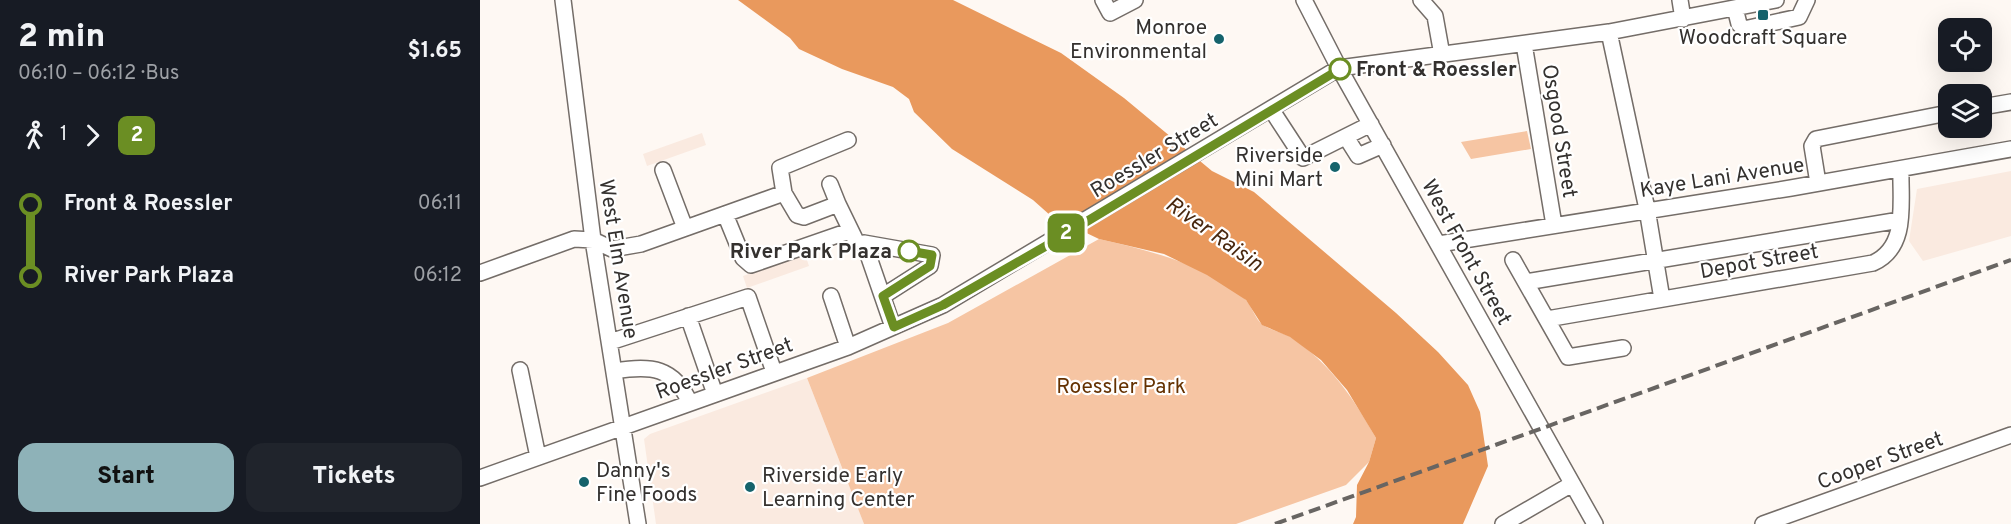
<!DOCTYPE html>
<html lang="en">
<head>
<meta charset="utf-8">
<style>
  :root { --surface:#171b24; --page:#20242c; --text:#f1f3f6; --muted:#9ea1a6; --accent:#8eb2b8 }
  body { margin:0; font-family:Overpass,sans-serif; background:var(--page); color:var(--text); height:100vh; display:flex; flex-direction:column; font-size:22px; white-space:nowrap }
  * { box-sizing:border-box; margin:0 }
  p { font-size:20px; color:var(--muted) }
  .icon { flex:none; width:33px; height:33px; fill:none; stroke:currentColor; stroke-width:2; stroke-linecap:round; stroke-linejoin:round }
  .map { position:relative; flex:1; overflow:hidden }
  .panel { display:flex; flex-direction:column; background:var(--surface); width:480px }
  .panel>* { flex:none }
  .badge { padding:0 12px; border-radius:9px; font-size:21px; line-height:39px }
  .buttons { position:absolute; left:1458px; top:18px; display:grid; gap:12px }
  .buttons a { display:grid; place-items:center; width:54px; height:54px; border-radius:12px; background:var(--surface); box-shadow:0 6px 24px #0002; font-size:30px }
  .map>.badge { position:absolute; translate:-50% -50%; box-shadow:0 0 0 3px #fff }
  .legs { display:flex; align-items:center; gap:9px; height:66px; padding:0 18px; font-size:20px }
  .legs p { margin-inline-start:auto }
  .overview { display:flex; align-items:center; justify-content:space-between; height:102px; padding:0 18px }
  h1 { font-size:33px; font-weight:800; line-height:45px }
  .primary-button { display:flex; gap:12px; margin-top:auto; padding:12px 18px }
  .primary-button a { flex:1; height:69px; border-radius:18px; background:var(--accent); color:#111; font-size:24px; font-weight:800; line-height:69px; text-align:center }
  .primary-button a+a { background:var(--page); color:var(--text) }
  ul { padding:0 18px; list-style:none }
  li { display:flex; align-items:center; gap:21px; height:72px; font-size:22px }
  li i { display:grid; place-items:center; width:9px; height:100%; margin:0 8px; background:currentColor }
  li i::after { content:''; width:15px; height:15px; margin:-8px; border:4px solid; border-radius:50%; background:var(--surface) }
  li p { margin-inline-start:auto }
  li:first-child i { background:linear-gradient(#0000 50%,currentColor 0) }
  li:last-child i { background:linear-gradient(currentColor 50%,#0000 0) }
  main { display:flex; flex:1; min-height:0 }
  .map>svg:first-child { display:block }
  .built { fill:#faeae0 }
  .green { fill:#f6c5a3 }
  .water { fill:#e9995d }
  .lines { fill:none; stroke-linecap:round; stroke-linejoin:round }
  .minor-casing { stroke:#746d68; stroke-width:18 }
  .minor { stroke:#fff; stroke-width:15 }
  .rail { stroke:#686562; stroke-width:4; stroke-dasharray:12 6; stroke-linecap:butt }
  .line-1-casing { stroke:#fff; stroke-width:14 }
  .line-1 { stroke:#6b8e23; stroke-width:9 }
  .poi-dot { fill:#15636c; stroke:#fff; stroke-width:2 }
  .stop-1-dot { fill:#fff; stroke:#6b8e23; stroke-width:3 }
  .labels { text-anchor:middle; stroke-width:4.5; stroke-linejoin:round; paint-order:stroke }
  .poi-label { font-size:21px; fill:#34312f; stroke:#fff; text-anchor:end }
  .stop-label { font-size:21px; font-weight:bold; fill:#34312f; stroke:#fff; text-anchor:start }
  .street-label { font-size:21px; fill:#34312f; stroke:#fff }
  .park-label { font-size:21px; fill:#643100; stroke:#fff }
  .water-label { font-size:22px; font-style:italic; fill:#49280f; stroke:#fff }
</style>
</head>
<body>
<main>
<section class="panel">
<div class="overview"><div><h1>2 min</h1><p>06:10 – 06:12 · Bus</p></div><b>$1.65</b></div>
<div class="legs"><svg class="icon" aria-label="walk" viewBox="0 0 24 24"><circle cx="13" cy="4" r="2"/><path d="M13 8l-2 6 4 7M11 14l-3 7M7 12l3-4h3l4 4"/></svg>1<svg class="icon" aria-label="forward" viewBox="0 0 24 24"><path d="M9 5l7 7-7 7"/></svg><b class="badge" style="background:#6b8e23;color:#fff">2</b></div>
<ul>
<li><i style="color:#6b8e23"></i><b>Front &amp; Roessler</b><p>06:11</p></li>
<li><i style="color:#6b8e23"></i><b>River Park Plaza</b><p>06:12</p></li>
</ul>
<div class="primary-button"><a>Start</a><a>Tickets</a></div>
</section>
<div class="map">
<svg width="1531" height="524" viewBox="0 0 1531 524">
  <rect width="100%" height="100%" fill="#fef8f3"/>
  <path class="built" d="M222,133L226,145L167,166L163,154Z
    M1531,171V236L1443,261L1429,241L1437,189Z
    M325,254L329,266L267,288L263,276Z
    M327,378L384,524H176L164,439L170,434Z"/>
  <path class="green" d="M1047,131L1051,149L991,159L981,142Z
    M619,239C670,251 724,263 765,299C772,306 775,319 783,325C792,331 803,332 812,338C850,363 874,399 896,438L889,462L866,485L756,524H384L327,378L468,323Z"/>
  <path class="water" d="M258,0H473L581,53L644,98L732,171L774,192L916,313L958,352L988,385L1000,412L1008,466L983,524H873L876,517L877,485L889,462L896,438L867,390L841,360L810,337L782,325L766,300L727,275L684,254L619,239L571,216L553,200L472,149L434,112L429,99L413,87L362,69L319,49L310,38Z"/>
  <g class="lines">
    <g class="minor-casing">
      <path id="minor" d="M83,0L113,240L158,524
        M623,0L630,13L655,0
        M824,0L859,68L1115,524
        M941,0L955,16L962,55
        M1200,0L1203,19
        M1255,8L1259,24L1264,29L1319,17L1327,0
        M1129,32L1167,209L1182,299
        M1044,44L1074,225
        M1502,107L1531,102
        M791,109L823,158L891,124
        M866,137L878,156L903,145
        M183,170L205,228
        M1338,183L1332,146L1336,139L1468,113
        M350,184L358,204L324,217L317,215L304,193L300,168L368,140
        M358,204L375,239
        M245,214L263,258L271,265L369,231
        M959,244L1311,188L1531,149
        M1033,260L1088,357L1143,348
        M0,273L94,239L113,240L132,249L161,244L304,193
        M1046,282L1420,220
        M351,296L368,347
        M403,296L450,266L452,255L384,243L413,327
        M208,316L235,394
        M1067,319L1393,263C1429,247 1420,202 1421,169
        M130,342L268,297L294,372
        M40,370L58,457
        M135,371C171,365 194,367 210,403
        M0,478L368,347L463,305L859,68L1129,32L1296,0
        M1023,524L1092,484
        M1283,524L1531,435"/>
    </g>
    <use href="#minor" class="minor"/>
    <path class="rail" d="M795,524L1531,260"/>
  </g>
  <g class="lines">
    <g class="line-1-casing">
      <path id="line-1" d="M429,251L452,255L450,266L403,296L414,327L463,305L566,246L860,69"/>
    </g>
    <use href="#line-1" class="line-1"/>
  </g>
  <g class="poi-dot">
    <rect x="1277" y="9" width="12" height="12" rx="3"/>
    <circle cx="739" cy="39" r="6"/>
    <circle cx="855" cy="167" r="6"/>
    <circle cx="104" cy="482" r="6"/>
    <circle cx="270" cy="487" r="6"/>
  </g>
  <g class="stop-1-dot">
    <circle cx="860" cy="69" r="10"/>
    <circle cx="429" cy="251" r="10"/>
  </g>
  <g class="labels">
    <g class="poi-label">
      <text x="727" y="34">Monroe<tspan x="727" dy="24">Environmental</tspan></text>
      <text x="1283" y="44" text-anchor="middle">Woodcraft Square</text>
      <text x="843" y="162">Riverside<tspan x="843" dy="24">Mini Mart</tspan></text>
      <text x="116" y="477" text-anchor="start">Danny's<tspan x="116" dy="24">Fine Foods</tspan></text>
      <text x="282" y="482" text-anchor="start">Riverside Early<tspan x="282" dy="24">Learning Center</tspan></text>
    </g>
    <g class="stop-label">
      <text x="876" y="76">Front &amp; Roessler</text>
      <text x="412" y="258" text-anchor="end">River Park Plaza</text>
    </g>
    <g class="street-label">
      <text transform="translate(1080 131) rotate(81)" y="7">Osgood Street</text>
      <text transform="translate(674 155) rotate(-31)" y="7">Roessler Street</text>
      <text transform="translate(1242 177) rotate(-9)" y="7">Kaye Lani Avenue</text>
      <text transform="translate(987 252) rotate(61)" y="7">West Front Street</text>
      <text transform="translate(139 259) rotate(81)" y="7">West Elm Avenue</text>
      <text transform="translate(1279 261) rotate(-10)" y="7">Depot Street</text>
      <text transform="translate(244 368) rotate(-20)" y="7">Roessler Street</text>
      <text transform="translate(1400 460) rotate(-20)" y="7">Cooper Street</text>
    </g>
    <g class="park-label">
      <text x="641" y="393">Roessler Park</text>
    </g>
    <g class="water-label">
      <text transform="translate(735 233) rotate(35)" y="8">River Raisin</text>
    </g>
  </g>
</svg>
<div class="buttons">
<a><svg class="icon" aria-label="locate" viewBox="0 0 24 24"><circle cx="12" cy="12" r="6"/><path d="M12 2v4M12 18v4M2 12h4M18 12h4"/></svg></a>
<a><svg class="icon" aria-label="layers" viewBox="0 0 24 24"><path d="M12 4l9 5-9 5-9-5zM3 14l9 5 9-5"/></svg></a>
</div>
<b class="badge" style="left:586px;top:233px;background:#6b8e23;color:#fff">2</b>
</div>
</main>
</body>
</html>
